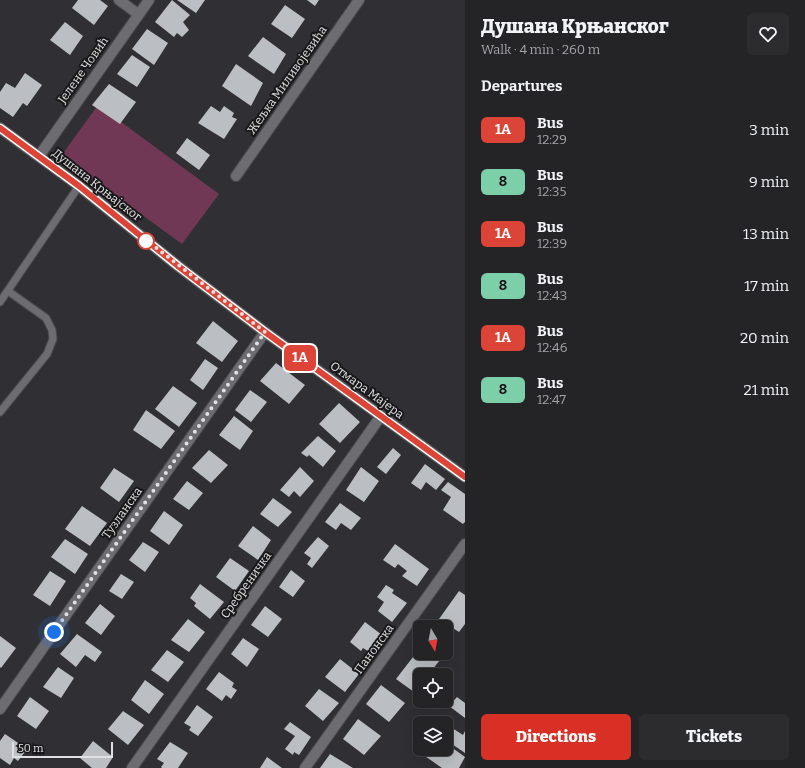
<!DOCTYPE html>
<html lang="en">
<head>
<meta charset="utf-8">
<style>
  :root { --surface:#242427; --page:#2c2c2f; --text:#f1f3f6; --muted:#a3a4a7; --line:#414144; --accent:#d93025 }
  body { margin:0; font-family:Bitter,serif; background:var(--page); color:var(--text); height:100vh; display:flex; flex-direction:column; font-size:15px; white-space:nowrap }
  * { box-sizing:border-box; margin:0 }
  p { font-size:13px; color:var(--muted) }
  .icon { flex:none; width:22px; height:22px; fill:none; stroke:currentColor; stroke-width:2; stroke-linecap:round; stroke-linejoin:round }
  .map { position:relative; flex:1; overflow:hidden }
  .panel { display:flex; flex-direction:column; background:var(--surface); width:340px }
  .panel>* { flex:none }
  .badge { padding:0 8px; border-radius:6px; font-size:14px; line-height:26px }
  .needle { width:26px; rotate:170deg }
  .controls { position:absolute; left:413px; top:620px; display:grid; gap:8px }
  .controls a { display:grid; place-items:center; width:40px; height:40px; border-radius:6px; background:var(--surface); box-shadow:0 4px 16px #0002,0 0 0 1px var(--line); font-size:20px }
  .scale { position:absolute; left:12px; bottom:10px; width:101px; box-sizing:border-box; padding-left:4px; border:2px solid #e1e1e3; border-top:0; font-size:11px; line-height:14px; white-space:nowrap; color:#e1e1e3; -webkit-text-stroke:3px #18181a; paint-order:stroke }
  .you { position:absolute; width:20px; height:20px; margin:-10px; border:3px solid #fff; border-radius:50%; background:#1a73e8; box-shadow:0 0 0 6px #1a73e833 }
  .map>.badge { position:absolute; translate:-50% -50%; box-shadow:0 0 0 2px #fff }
  h2 { padding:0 16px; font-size:15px; line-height:36px }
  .round { display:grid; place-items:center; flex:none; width:42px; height:42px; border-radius:6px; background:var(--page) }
  .overview { display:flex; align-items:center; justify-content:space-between; height:68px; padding:0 16px }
  h1 { font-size:19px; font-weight:800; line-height:30px }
  .primary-button { display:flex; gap:8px; margin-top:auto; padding:8px 16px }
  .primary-button a { flex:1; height:46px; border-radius:6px; background:var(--accent); color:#fff; font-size:16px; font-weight:800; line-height:46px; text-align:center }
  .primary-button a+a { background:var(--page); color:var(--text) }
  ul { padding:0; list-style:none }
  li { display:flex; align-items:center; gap:12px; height:52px; padding:0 16px }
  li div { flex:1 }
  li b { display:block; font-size:15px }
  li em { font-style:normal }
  li .badge { min-width:44px; font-weight:700; text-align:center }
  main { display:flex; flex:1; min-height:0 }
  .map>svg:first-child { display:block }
  .green { fill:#713855 }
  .building { fill:#bbbec2 }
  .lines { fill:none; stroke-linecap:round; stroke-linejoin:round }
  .lane-casing { stroke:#4c4c4f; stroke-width:9 }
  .street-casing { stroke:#4c4c4f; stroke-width:12 }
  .secondary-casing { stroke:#4c4c4f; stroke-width:12 }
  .lane { stroke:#6c6c71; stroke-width:7 }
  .street { stroke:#6c6c71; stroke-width:10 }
  .secondary { stroke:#6c6c71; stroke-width:10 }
  .line-casing { stroke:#fff; stroke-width:9 }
  .line { stroke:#db4436; stroke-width:6 }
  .walk { stroke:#e1e1e3; stroke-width:4; stroke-dasharray:0 7.2 }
  .stop-dot { fill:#fff; stroke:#db4436; stroke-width:2 }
  .labels { text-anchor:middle; stroke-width:4; stroke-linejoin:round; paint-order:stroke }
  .street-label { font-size:12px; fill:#e1e1e3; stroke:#18181a }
</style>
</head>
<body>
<main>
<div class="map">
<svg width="465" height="768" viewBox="0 0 465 768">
  <rect width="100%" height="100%" fill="#303034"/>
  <path class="green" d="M98,105L219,194L182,244L61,156Z"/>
  <path class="building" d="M78,0H100L108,6L94,25L72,8Z
    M172,0L190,15L183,22L189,30L182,37L177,33L174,37L155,22Z
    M177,0H205L196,13Z
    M307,0H319L315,6Z
    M285,5L305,19L292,38L271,24Z
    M65,22L83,36L70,55L50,40Z
    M147,29L168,43L154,65L132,49Z
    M263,37L286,54L274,74L248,56Z
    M132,55L150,67L137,87L117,74Z
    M236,64L263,83L251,106L222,86Z
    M25,73L42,85L27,106L23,103L13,117L0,108V92L6,83L15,88Z
    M109,84L136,102L120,124L92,105Z
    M211,106L220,112L224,106L234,113L232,117L237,119L224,139L198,123Z
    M187,138L210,155L199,170L176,153Z
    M213,321L238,341L222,362L196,343Z
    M205,359L218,368L203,390L190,380Z
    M276,363L305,385L289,404L260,381Z
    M173,386L197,403L179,427L155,409Z
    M250,390L267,402L251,422L235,410Z
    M339,403L360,422L340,443L319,424Z
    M146,410L175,431L161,449L133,430Z
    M234,416L253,431L240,450L219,435Z
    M318,436L336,451L323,467L309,455L307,457L301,453Z
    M393,448L401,455L386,474L377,467Z
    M209,450L228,465L211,483L192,468Z
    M425,464L445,479L436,490L426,482L421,490L411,483Z
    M300,467L314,481L300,497L294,491L289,497L280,490Z
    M361,467L379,481L364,502L346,490Z
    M114,468L134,481L119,502L100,488Z
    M187,481L203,493L189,510L173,499Z
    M448,482L465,494V522L463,524L443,510L451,497L441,490Z
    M273,498L292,512L278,527L260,514Z
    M340,503L361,518L351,530L341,523L336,530L325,522Z
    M82,506L107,523L90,546L65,529Z
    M164,511L183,525L169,545L150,531Z
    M253,526L271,540L258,560L238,546Z
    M318,537L329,546L312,568L307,564L311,558L304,553Z
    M65,539L88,554L75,574L51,557Z
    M143,542L159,552L145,572L129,560Z
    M395,544L429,569L417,586L402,576L407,571L398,564L395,568L383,560Z
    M230,558L249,571L235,591L216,577Z
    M291,570L305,581L293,597L279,587Z
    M50,571L66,581L50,606L33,595Z
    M121,574L134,582L122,599L109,591Z
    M200,584L224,602L210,619L194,606L196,603L190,598Z
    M386,585L394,590L392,593L407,603L392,622L378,611L384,602L377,597Z
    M459,591L465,595V624L459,632L439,619Z
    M100,604L115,616L101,635L85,623Z
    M265,606L282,619L268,637L251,625Z
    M188,619L205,632L189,652L171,640Z
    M365,622L382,635L371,653L363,648L361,651L350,642Z
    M77,634L102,652L95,662L85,655L76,667L60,654Z
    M0,636L16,648L1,668L0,667Z
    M243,638L259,649L247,667L231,654Z
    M420,648V653H430L440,660L428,675H420V685L414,692L396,679Z
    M167,650L184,662L168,682L151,670Z
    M340,659L359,674L345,692L325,677Z
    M58,667L74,678L61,698L43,687Z
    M219,672L234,683L232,687L237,690L231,699L226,695L222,701L206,689Z
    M145,680L164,694L149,714L131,700Z
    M381,685L405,703L389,722L366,704Z
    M319,689L339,703L323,721L305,706Z
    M30,697L49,711L36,729L17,716Z
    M457,697L465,703V718L449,706Z
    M197,705L213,717L198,736L189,730L191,727L184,723Z
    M123,711L144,725L128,745L108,729Z
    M433,715L444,723H426Z
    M358,719L381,736L364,755L343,739Z
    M290,722L311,737L299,755L294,752L293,755L285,749L295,736L284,729Z
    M446,724L463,735L465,731V753L446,740Z
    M5,734L27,749L18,761L14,758L10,765L0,758V741Z
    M93,741L113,757L106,768H92L80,758Z
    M170,742L188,753L178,768H162L161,767L164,763L157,759Z
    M447,744L465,757L459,768H442L422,754L426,749H431L440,755L444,749H446Z
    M330,754L353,768H320Z
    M267,757L282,768H260Z"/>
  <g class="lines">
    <g class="lane-casing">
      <path id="lane" d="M0,302L79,186
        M0,412L47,354L53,339L52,330L46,318L8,291"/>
    </g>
    <g class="street-casing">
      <path id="street" d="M119,0L138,14
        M39,156L149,0
        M236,176L359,0
        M0,709L265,332
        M132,768L381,416
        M305,768L465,544"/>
    </g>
    <g class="secondary-casing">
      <path id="secondary" d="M0,128L79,186L178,266L265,332L465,477"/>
    </g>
    <use href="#lane" class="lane"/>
    <use href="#street" class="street"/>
    <use href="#secondary" class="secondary"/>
  </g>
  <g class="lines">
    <g class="line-casing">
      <path id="line" d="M0,128L79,186L178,266L265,332L465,477"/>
    </g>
    <use href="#line" class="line"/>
    <path class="walk" d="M54,632L265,332L141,236L146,241"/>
  </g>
  <circle class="stop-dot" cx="146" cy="241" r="8"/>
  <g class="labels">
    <g class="street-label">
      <text transform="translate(83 70) rotate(-55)" y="4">Јелене Човић</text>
      <text transform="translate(287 80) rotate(-55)" y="4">Жељка Миливојевића</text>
      <text transform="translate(97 185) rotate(38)" y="4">Душана Крњајског</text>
      <text transform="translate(367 390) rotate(36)" y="4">Отмара Мајера</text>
      <text transform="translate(122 513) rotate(-55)" y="4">Тузланска</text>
      <text transform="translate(246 585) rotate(-55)" y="4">Сребреничка</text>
      <text transform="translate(374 649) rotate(-54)" y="4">Панонска</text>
    </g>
  </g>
</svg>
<div class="controls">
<a><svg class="needle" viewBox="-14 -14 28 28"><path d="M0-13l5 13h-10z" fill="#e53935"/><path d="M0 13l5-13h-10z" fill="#a3a4a7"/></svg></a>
<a><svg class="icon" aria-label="locate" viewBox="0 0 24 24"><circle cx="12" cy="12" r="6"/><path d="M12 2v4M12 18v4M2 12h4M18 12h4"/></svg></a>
<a><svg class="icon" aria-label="layers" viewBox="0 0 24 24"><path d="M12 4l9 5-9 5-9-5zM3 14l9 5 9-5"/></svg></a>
</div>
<div class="scale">50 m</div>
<div class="you" style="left:54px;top:632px"></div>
<b class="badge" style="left:300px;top:358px;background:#db4436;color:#fff">1A</b>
</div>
<section class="panel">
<div class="overview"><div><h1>Душана Крњанског</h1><p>Walk · 4 min · 260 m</p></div><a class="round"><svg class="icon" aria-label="heart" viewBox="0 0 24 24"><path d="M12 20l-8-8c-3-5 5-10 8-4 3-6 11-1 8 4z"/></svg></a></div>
<h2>Departures</h2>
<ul>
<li><span class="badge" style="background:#db4436;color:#fff">1A</span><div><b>Bus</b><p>12:29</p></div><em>3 min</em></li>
<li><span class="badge" style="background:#7ccfa9;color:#111">8</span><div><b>Bus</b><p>12:35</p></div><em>9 min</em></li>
<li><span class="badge" style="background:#db4436;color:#fff">1A</span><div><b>Bus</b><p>12:39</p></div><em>13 min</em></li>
<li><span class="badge" style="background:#7ccfa9;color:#111">8</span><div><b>Bus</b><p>12:43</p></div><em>17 min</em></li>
<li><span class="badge" style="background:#db4436;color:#fff">1A</span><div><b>Bus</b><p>12:46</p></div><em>20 min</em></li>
<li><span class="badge" style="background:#7ccfa9;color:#111">8</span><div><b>Bus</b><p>12:47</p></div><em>21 min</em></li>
</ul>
<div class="primary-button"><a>Directions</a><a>Tickets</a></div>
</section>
</main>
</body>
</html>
